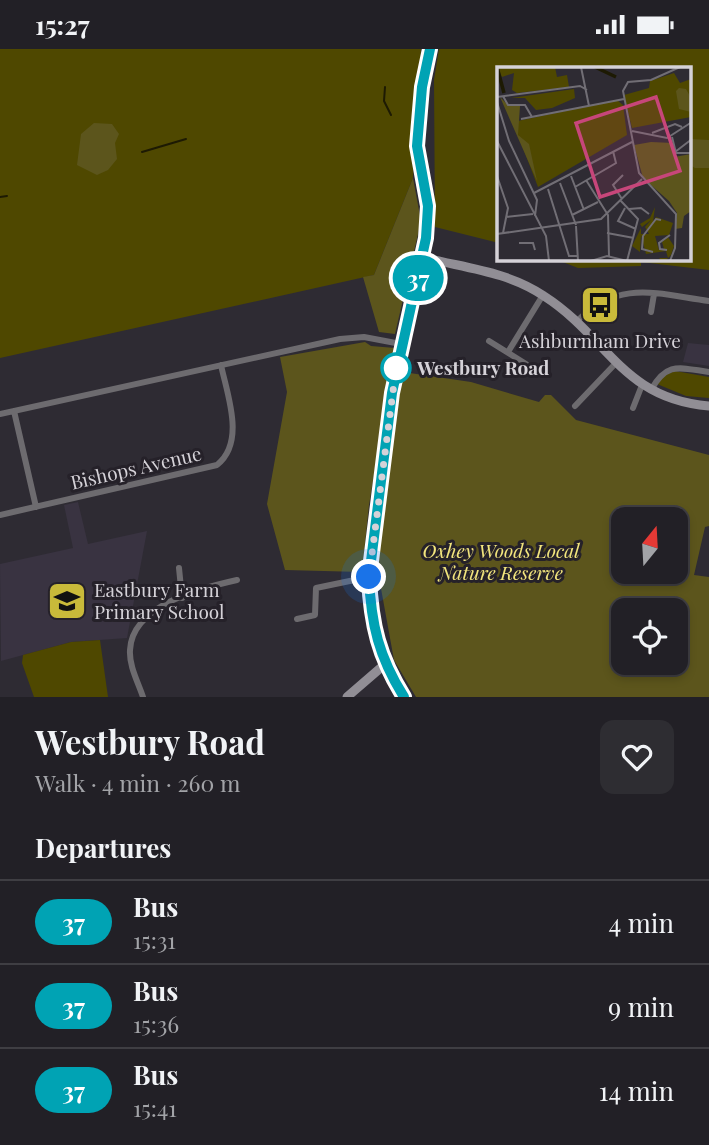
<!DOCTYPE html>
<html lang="en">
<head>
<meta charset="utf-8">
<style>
  :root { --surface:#222026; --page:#2e2d32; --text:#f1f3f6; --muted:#a2a3a7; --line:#3f3e43 }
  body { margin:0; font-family:"Playfair Display",serif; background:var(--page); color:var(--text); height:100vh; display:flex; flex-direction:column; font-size:26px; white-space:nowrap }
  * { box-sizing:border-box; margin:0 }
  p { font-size:23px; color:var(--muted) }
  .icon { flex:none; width:38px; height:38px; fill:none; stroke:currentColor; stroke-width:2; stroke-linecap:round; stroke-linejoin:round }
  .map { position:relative; height:648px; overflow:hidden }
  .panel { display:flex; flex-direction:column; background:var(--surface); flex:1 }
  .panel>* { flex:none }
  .badge { padding:0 14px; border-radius:23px; font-size:24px; line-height:46px }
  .needle { width:46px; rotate:18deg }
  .fabs { position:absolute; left:611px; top:458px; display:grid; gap:14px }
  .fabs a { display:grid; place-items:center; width:77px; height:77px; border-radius:14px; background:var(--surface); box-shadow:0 4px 10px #0003,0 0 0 2px var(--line); font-size:35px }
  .you { position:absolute; width:35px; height:35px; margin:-18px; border:5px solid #fff; border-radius:50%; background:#1a73e8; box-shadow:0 0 0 10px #1a73e833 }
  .map>.badge { position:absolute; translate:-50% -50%; box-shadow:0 0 0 4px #fff }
  h2 { padding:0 35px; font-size:26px; line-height:63px }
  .round { display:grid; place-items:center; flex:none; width:74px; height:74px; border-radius:14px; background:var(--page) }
  .overview { display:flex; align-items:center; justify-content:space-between; height:119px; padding:0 35px }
  h1 { font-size:33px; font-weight:700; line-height:52px }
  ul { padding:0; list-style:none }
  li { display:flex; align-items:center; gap:21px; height:84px; padding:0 35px; border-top:2px solid var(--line) }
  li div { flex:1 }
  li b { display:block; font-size:26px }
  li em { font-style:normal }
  li .badge { min-width:77px; font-weight:700; text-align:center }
  .status { display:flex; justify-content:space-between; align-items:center; height:49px; padding:0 35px; background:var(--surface); direction:ltr }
  .status svg { height:19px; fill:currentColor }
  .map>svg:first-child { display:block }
  .built { fill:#393341 }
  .green { fill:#4f4800 }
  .forest { fill:#5c551c; fill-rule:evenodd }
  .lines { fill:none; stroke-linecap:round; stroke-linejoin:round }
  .stream { stroke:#1d1a03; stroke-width:2 }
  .street { stroke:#6d6b6f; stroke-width:6 }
  .secondary { stroke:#918e95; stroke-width:9 }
  .primary { stroke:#ada9b2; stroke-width:10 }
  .line-casing { stroke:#fff; stroke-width:16 }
  .line { stroke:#00a3b4; stroke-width:10 }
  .walk { stroke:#d5d2d8; stroke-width:7; stroke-dasharray:0 12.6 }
  .stop-dot { fill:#fff; stroke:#00a3b4; stroke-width:3.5 }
  .labels { text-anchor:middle; stroke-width:6; stroke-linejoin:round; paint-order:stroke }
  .poi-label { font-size:19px; fill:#d5d2d8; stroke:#252129 }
  .stop-label { font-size:19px; font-weight:bold; fill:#d5d2d8; stroke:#252129; text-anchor:start }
  .street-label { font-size:19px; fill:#d5d2d8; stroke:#252129 }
  .park-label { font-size:19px; font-style:italic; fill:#f2e57d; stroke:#252129 }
  .inset-river { fill:none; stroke:#1d1a03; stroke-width:3.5 }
  .inset-road { fill:none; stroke:#716e75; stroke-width:2 }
  .view { fill:#c7467a; fill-opacity:0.15; stroke:#c7467a; stroke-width:3.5 }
  .inset-edge { fill:none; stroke:#d5d2d8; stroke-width:3.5 }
</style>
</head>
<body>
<div class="status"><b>15:27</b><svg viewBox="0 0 49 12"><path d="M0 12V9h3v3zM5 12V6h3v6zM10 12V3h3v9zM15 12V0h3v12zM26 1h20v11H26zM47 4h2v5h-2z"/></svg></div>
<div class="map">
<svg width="709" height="648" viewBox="0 0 709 648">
  <rect width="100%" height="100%" fill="#2e2b33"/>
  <path class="built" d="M688,294L709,296V317L683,313Z
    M78,453L88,495L147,482L127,589L71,593L1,612L0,515L73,499L64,456Z"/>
  <path class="green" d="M0,0H421L413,129L374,226L0,309Z
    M439,0H709V221L641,213V217L578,219L555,210H690V19H499V194L435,178L434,31Z
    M675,322L709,328V349L686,347L657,335L663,327Z
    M100,591L108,648H34L22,614L23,606L71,593Z"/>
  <path class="forest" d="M94,74L112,75L119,85L115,94L117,110L108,121L97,126L77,116L81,85Z
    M690,90L709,91V119H695L690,116Z
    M413,129L421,172L395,285L379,283L363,228L374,226Z
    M365,293L371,297L395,299L369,456L362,523L285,521L267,455L287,343L280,308Z
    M403,323L471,333L539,353L545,346H551L576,371L709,406V477L705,478L694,526L709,528V648H416L394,611L378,523L386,421ZM623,471H676V523H623ZM623,562H676V614H623Z"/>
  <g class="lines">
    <path class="stream" d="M385,38L384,52L391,66
      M142,103L186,90
      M0,148L7,147"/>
    <path class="street" d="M651,263L654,245
      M577,272C619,230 657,245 709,252
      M489,292L526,315
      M508,303L543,246
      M651,341C667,312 680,319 709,323
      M575,357L615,315
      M633,359L642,336
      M14,362L36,458
      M0,365L340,290L364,288L401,295
      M0,466L217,416C246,393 227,345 221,316
      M179,519L182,549
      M297,570L315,566L316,539L369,528
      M143,648C138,633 129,617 130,601C132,556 201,539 237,531"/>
    <path class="secondary" d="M422,208C464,219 507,222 544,247C608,288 622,350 709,357
      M347,648L384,616"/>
    <path class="primary" d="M404,648C379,608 371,575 369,528L392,344L426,189L428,157L417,97L422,38L430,0"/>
  </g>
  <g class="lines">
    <g class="line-casing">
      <path id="line" d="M404,648C379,608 371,576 369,528L392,344L426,189L428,157L417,97L422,38L430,0"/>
    </g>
    <use href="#line" class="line"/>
    <path class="walk" d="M369,528L396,319"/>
  </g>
  <defs>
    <g id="bus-square" transform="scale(2.0125)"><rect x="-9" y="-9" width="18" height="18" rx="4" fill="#c9ba3a" stroke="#252129"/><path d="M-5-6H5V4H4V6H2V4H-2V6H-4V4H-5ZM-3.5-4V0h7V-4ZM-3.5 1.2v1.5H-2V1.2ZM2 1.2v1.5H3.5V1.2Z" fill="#111"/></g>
    <g id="school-square" transform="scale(2.0125)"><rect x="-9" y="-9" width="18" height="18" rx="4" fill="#c9ba3a" stroke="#252129"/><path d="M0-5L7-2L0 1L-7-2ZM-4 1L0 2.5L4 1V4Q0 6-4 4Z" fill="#111"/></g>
  </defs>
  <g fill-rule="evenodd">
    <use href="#bus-square" x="600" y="256"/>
    <use href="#school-square" x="67" y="552"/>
  </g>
  <circle class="stop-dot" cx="396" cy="319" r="14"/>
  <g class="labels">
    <g class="poi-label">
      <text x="600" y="299">Ashburnham Drive</text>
      <text x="94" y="548" text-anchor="start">Eastbury Farm<tspan x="94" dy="22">Primary School</tspan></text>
    </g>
    <g class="stop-label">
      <text x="417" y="326">Westbury Road</text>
    </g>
    <g class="street-label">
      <text transform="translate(136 419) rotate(-13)" y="7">Bishops Avenue</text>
    </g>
    <g class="park-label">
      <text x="501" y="509">Oxhey Woods Local<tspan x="501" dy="22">Nature Reserve</tspan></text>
    </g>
  </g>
  <g transform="translate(497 18)">
    <rect width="194" height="194" fill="#2e2b33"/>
    <path d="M0,0H58L60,10L70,8L72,20L20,26L15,23L17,6L5,10ZM177,6L183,16L194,12V50L135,61L127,28L152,21L153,14ZM77,22L78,31L55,41L39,43L28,31H14ZM120,33L126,38L130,68L41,120L16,55ZM158,140L156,155L159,150L176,156L172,168L158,169L162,183L167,182L165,175L171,170L177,179L174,188L170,192L165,194L162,191H171L169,184L149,187L144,168L143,185L135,179L144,161V167H152L148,160L154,153L145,160L143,157L153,151Z" fill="#4f4800"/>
    <path d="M182,21L189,22L194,31V45L182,42L179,24ZM3,30L11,38L23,39L21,68L32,77L40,114ZM154,75L176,76L177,90L194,87V144L187,149L185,161L178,162L180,146L172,134L146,111L137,78Z" fill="#5c551c"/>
    <path class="inset-river" d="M0,0L7,26M98,0L119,10"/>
    <path class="inset-road" d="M84,0L92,39M6,29L11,38H28L35,50M0,30L83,19L90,23M0,35L12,74L40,133L38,149M24,52L127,32M135,64L170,71L195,55M155,66L178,57L185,60M175,70L179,86H195M0,74L49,169L52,194M178,85L195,72M0,109L11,141L6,166M74,109L87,143M89,113L111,148L112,189M63,116L79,158M78,120L119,96L116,84M51,122L72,189H81M37,126L135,75M125,132L116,118L126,108M123,133L141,152L130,194M128,141L121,154L139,162M132,142L144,141L152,147M75,148L101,135M9,150L36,147M79,159L81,194M110,166L137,171M0,167L104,152L145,112M22,176H36L38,183M170,183L163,182L162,176L173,168M156,185L145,182L146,169L159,152L164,153M94,194L110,189L130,194M173,194L178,181L179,147L142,106L126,24L131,15L154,13L183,0"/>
    <path class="view" d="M159,30L183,104L103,130L79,56Z"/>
    <rect width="194" height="194" class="inset-edge"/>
  </g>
</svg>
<div class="fabs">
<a><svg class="needle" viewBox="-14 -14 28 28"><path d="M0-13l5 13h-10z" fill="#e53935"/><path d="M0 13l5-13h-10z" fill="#a2a3a7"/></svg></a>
<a><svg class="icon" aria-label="locate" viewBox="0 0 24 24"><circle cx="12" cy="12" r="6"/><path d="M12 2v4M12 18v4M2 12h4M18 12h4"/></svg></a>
</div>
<div class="you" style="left:369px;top:528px"></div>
<b class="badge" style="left:418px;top:229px;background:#00a3b4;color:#fff">37</b>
</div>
<section class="panel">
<div class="overview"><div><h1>Westbury Road</h1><p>Walk · 4 min · 260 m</p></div><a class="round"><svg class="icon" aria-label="heart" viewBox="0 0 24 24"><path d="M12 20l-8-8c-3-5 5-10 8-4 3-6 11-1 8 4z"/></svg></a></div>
<h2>Departures</h2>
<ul>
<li><span class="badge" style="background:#00a3b4;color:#fff">37</span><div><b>Bus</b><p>15:31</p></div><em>4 min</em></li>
<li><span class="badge" style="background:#00a3b4;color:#fff">37</span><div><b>Bus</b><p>15:36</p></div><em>9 min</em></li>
<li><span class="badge" style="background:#00a3b4;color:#fff">37</span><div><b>Bus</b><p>15:41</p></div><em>14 min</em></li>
</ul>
</section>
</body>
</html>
